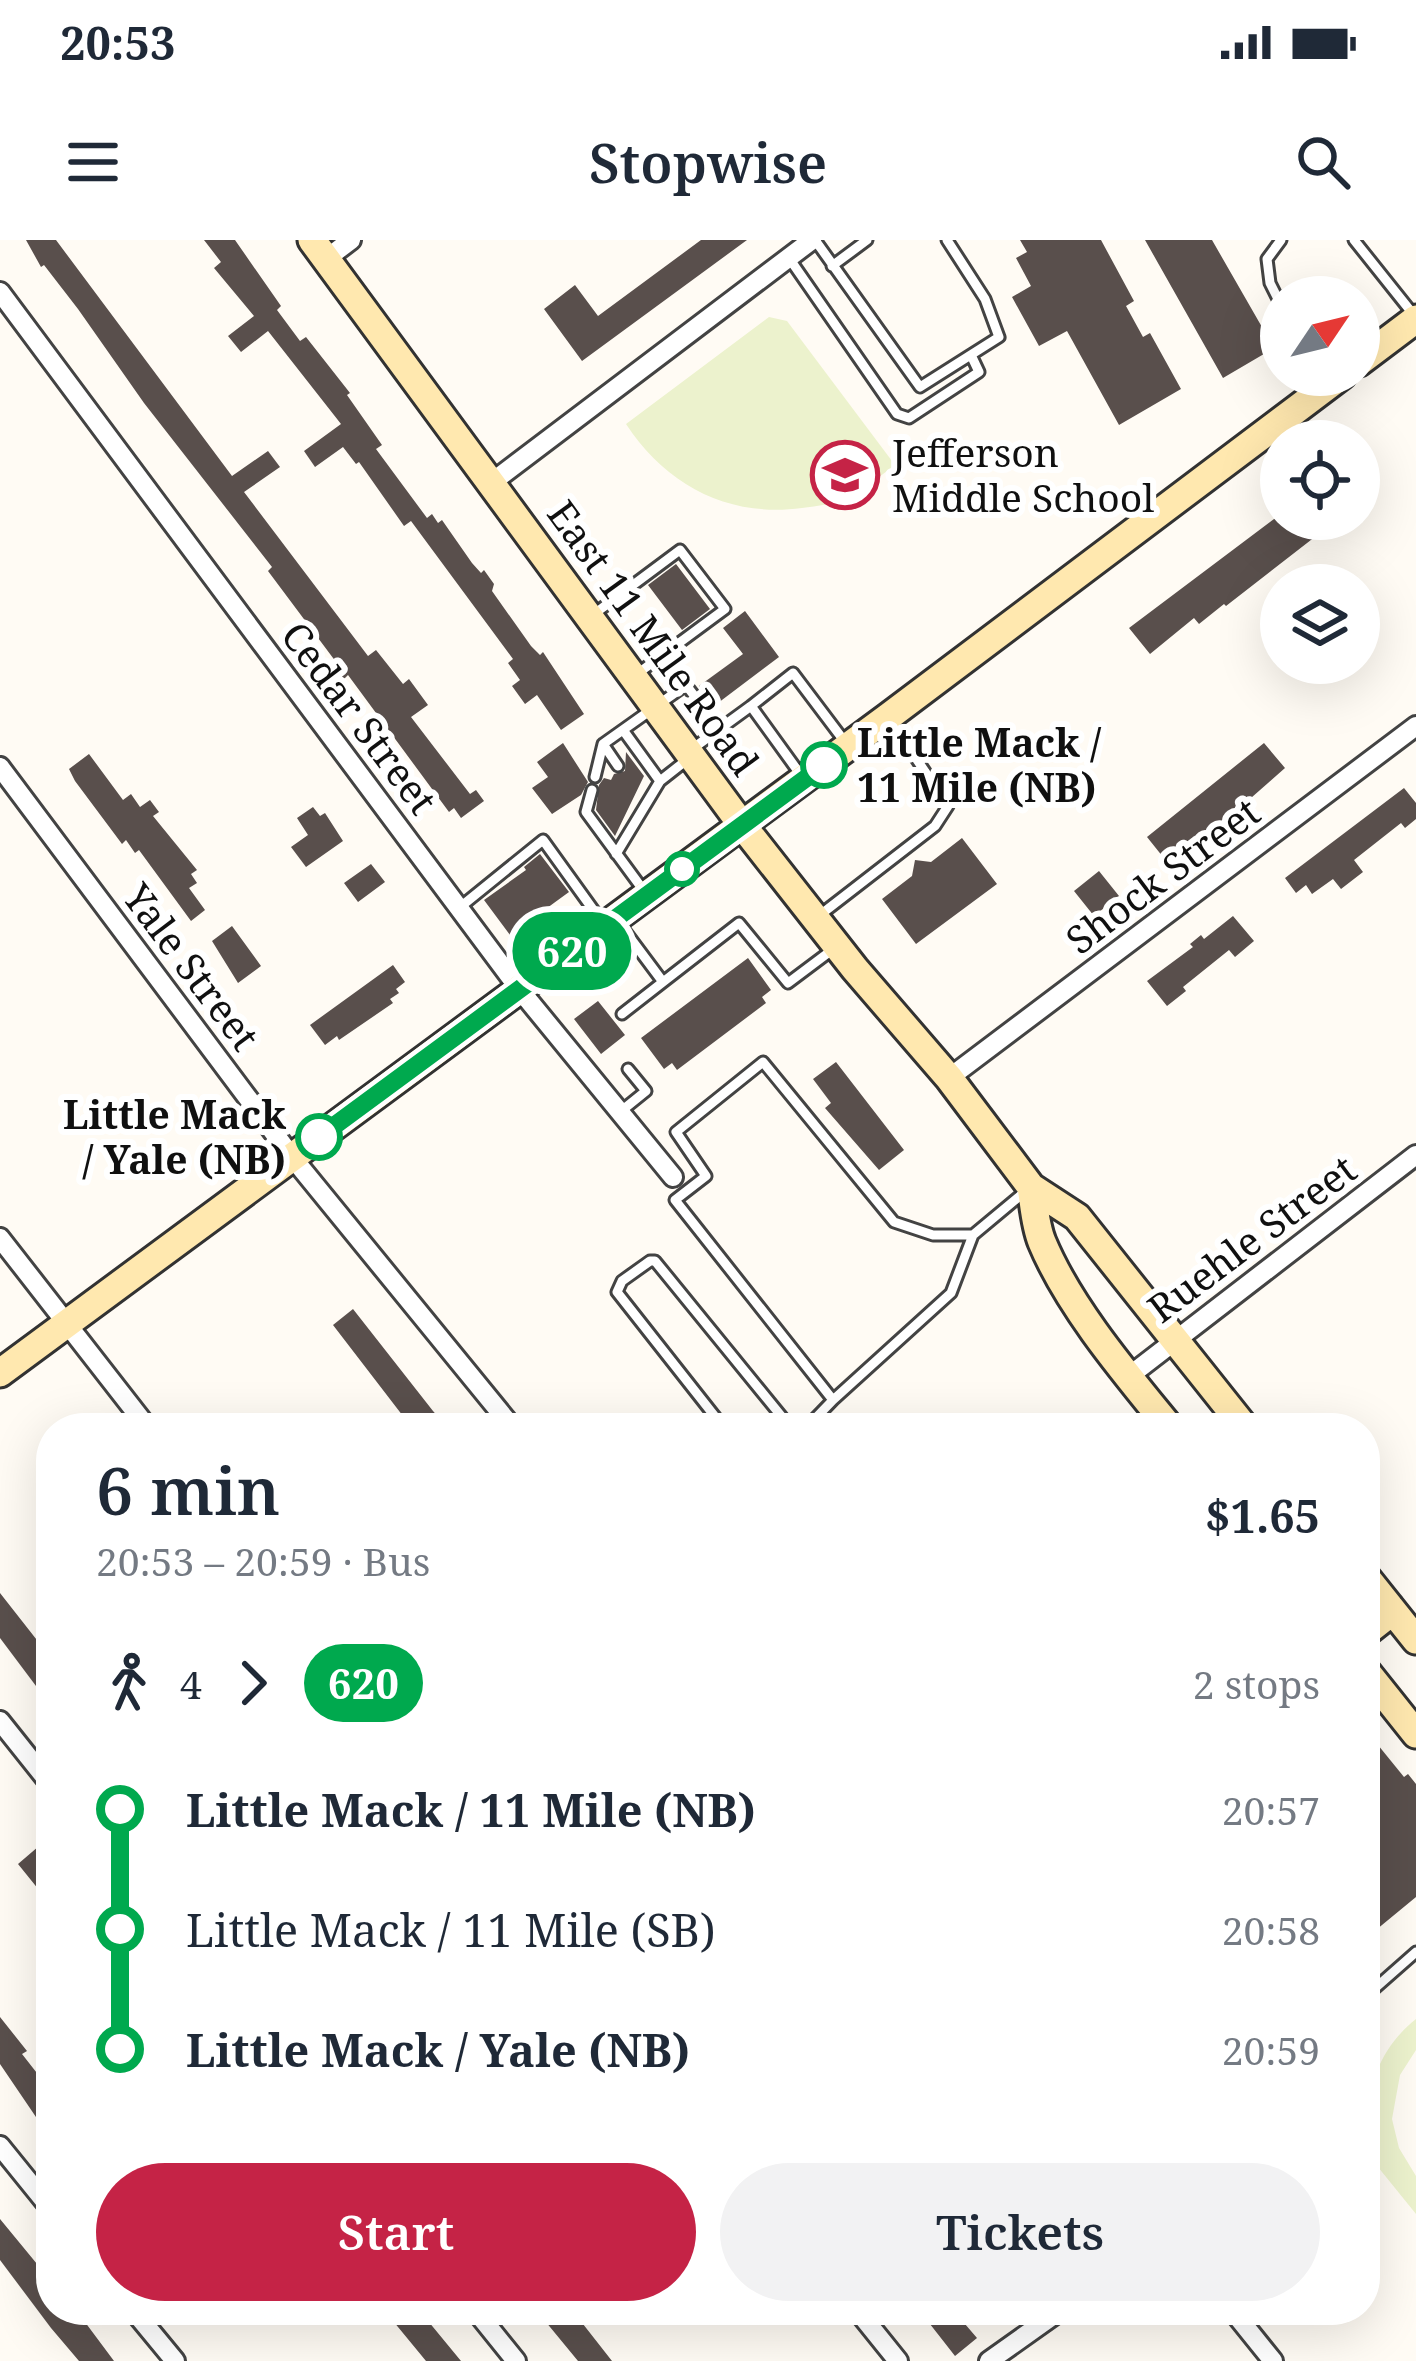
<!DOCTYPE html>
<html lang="en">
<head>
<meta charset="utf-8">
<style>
  :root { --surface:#fff; --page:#f2f2f3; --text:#1f2937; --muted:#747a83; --accent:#c52346 }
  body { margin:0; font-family:"Noto Serif",serif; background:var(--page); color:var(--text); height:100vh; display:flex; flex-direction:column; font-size:45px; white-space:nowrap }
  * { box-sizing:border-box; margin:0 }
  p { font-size:39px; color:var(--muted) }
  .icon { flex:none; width:66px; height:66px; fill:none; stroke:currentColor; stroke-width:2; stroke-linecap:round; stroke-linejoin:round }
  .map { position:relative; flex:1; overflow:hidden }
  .panel { position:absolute; left:36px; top:1173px; width:1344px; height:912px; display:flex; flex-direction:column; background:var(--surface); border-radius:48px; box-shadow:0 12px 48px #0002 }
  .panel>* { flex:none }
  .badge { padding:0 24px; border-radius:39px; font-size:42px; line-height:78px }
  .needle { width:78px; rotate:55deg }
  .controls { position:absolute; left:1260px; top:36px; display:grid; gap:24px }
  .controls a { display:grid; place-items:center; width:120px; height:120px; border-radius:50%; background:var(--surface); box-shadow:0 12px 48px #0002; font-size:60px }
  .map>.badge { position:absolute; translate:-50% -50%; box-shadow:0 0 0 6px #fff }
  .legs { display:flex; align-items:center; gap:18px; height:132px; padding:0 60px; font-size:39px }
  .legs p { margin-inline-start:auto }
  .overview { display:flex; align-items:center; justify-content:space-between; height:204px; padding:0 60px }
  h1 { font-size:66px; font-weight:600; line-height:90px }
  .action { display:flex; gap:24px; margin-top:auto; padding:24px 60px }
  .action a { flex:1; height:138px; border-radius:72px; background:var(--accent); color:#fff; font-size:48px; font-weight:600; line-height:138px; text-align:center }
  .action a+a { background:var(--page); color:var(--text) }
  ul { padding:0 60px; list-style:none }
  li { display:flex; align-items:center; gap:42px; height:120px; font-size:45px }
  li i { display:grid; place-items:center; width:18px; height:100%; margin:0 15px; background:currentColor }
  li i::after { content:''; width:30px; height:30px; margin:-15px; border:9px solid; border-radius:50%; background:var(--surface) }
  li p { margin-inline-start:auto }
  li:first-child i { background:linear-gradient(#0000 50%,currentColor 0) }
  li:last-child i { background:linear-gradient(currentColor 50%,#0000 0) }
  .status { display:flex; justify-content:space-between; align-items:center; height:84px; padding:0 60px; background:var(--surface); direction:ltr }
  .status svg { height:33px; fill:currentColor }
  header { display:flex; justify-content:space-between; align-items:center; height:156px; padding:0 60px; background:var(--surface); font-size:54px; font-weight:600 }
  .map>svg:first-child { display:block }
  .pitch { fill:#ecf2cd }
  .building { fill:#594f4c }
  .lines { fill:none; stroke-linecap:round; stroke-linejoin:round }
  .service-casing { stroke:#434343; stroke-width:15 }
  .minor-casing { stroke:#434343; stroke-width:24 }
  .secondary-casing { stroke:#323232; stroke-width:33 }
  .service { stroke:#fff; stroke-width:9 }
  .minor { stroke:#fff; stroke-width:18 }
  .secondary { stroke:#ffe8af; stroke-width:27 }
  .line-1-casing { stroke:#fff; stroke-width:27 }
  .line-1 { stroke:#00a94e; stroke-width:18 }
  .stop-1-dot { fill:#fff; stroke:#00a94e; stroke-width:6 }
  .labels { text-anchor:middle; stroke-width:12; stroke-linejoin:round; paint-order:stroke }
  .poi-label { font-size:39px; fill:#101010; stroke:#fff; text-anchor:start }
  .street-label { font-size:39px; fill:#101010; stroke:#fff }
  .stop-label { font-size:39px; font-weight:bold; fill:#101010; stroke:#fff; text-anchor:start }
</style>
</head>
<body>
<div class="status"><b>20:53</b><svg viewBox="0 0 49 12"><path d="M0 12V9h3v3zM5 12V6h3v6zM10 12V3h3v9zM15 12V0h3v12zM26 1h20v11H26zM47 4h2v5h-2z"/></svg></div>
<header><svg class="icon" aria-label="menu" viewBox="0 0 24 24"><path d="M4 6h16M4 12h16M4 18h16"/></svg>Stopwise<svg class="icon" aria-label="search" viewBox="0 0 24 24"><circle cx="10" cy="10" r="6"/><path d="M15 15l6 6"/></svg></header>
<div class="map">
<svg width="1416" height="2121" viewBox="0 0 1416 2121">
  <rect width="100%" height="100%" fill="#fffbf4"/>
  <path class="pitch" d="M769,77L787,81L895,225C880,236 865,249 848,257C835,264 817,266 802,268C728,278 666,245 626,184Z
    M1416,1779V1810L1400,1835L1392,1879L1399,1908L1416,1936V1974L1365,1911V1874L1368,1876C1370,1836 1385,1804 1416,1779Z"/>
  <path class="building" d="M26,0H56L232,236L268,211L280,227L244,252L368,416L376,410L403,444L409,439L428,465L411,477L470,554L476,550L484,561L461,578L454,568L449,572L348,435L344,439L333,425L336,422L268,331L272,327L144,163L78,69L44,25L41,27Z
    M204,0H235L281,66L277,70L300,101L306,97L350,153L347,155L382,205L376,209L427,278L432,274L438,283L442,280L472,323L481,333L484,330L494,344L492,351L531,406L540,415L543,412L584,474L561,490L537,455L525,464L512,446L520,440L508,423L513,419L411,281L404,286L359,222L356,224L343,207L315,227L304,211L341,184L268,91L241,112L228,96L254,76L214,28L221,22Z
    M701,0H747L582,121L544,69L575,45L598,76Z
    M1020,0H1101L1134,61L1126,66L1143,97L1150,93L1181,149L1119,185L1067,91L1039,106L1012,57L1031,46L1016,18L1027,12Z
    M1145,0H1212L1274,108L1223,138Z
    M1274,279H1338L1226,366L1224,364L1199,384L1194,378L1150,414L1129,388Z
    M676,324L710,369L682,390L648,345Z
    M745,371L779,417L714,466L699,446L743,414L723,388Z
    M563,503L588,542L581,555L552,574L532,548L548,537L537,522Z
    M1264,503L1285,528L1235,572L1167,622L1147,597Z
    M626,512L644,536L615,596L596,570L599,545L604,538L611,540L614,534L625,531Z
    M89,514L123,560L131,554L140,567L150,560L159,572L153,576L197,630L191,634L197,643L189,648L205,670L191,681L139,610L135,613L126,600L122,604L75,541L69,529Z
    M1404,548L1416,563V579L1405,588L1401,583L1354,620L1363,632L1341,649L1333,639L1312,654L1306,645L1296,653L1285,638Z
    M313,567L320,576L325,573L343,601L306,627L291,607L308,595L297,578Z
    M962,598L997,644L916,704L882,659L912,636L915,620L931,622Z
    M540,614L569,652L510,695L484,660L526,630L524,627Z
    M371,624L385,642L358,662L344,643Z
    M1099,631L1119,656L1094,676L1074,651Z
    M1233,676L1254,701L1235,717L1229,710L1183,747L1186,751L1167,766L1147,741L1193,707L1190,704L1201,695L1204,699Z
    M232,686L261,726L238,743L212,701Z
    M748,718L771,750L762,757L766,763L677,830L672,823L664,829L641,798Z
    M393,725L405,742L396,749L399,753L390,759L393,763L339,800L337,796L325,805L310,785Z
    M598,761L625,795L601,814L574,779Z
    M836,822L904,910L879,930L825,868L831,863L813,839Z
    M353,1069L433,1171L448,1188H414L406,1180L333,1085Z
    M0,1353L51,1418V1466L0,1398Z
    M1365,1489L1404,1537L1408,1534L1416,1544V1657L1365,1699Z
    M39,1606L51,1621V1641L39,1650L18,1624Z
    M0,1777L27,1811L22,1814L51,1851V1870L38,1880L0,1824Z
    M0,1979L51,2041V2070H76L114,2121H79L51,2088L0,2020Z
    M384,2070H419L461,2121H426Z
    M536,2070H572L612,2121H578Z
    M919,2070H953L977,2098L955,2116Z"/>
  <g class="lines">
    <g class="service-casing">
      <path id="service" d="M815,0L920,147L999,97L985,59L947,0
        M1354,0L1413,74
        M789,18L897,174L909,178L979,132L971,115
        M832,26L867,0
        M1281,65L1270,43L1267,19L1281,0
        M590,377L680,310L725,369L637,434
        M623,490L660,541
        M603,504L618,526
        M692,509L751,466
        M595,537L603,504L686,445L719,488
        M803,538L751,466L793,433L845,502
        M592,550L586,572L644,651
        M616,614L660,541L688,519
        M459,668L543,600L602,682
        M820,675L935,586L948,566L891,481
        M619,683L663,742L739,683L788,743L836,707
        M622,774L663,742
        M620,872L646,851L628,829
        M973,995L951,1053L833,1160L675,960L706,936L676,892L763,822L894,982L933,995H973L1027,950
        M724,1188L617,1052L622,1041L650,1021H655L791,1188
        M806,1188L833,1160
        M1365,1757L1416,1712"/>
    </g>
    <g class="minor-casing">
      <path id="minor" d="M326,19L351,0
        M0,52L520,750L673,937
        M491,243L812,0
        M0,527L292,917L513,1188
        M949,838L1416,486
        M0,998L148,1188
        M1128,1137L1416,915
        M0,1481L51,1545
        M0,1906L51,1969
        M133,2070L175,2121
        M475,2070L516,2121
        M857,2070L898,2121
        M1232,2070L1273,2121
        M989,2121L1061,2070"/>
    </g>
    <g class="secondary-casing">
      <path id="secondary" d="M312,0L742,585L855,729L949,838L1031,947L1077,977L1245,1188
        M1359,122L1416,79
        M1031,947C1034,964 1035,985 1042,1002C1069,1067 1126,1134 1170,1188
        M0,1133L888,477L1342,135
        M1365,1336L1416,1400
        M1365,1393L1384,1378L1389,1366
        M1365,1430L1416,1494"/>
    </g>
    <use href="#service" class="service"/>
    <use href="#minor" class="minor"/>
    <use href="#secondary" class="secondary"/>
  </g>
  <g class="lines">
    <g class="line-1-casing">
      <path id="line-1" d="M319,897L824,525"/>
    </g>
    <use href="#line-1" class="line-1"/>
  </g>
  <defs>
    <g id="school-ring" transform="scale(3.45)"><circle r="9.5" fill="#fff" stroke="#c52346" stroke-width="1.5"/><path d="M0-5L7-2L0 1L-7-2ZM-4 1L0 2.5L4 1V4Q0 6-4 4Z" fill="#c52346"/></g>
  </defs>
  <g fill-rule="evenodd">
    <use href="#school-ring" x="845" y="235"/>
  </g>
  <g class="stop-1-dot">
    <circle cx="824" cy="525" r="21"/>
    <circle cx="682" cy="629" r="15"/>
    <circle cx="319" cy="897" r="21"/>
  </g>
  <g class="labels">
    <g class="poi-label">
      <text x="892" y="227">Jefferson<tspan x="892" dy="45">Middle School</tspan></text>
    </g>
    <g class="street-label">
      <text transform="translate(653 398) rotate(54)" y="14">East 11 Mile Road</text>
      <text transform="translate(359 478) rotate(53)" y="14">Cedar Street</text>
      <text transform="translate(1163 636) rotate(-37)" y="14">Shock Street</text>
      <text transform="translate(191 727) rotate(53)" y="14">Yale Street</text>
      <text transform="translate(1252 999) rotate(-37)" y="14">Ruehle Street</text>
    </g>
    <g class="stop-label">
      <text x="857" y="517">Little Mack /<tspan x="857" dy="45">11 Mile (NB)</tspan></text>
      <text x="286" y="889" text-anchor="end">Little Mack<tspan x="286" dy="45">/ Yale (NB)</tspan></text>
    </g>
  </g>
</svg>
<div class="controls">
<a><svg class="needle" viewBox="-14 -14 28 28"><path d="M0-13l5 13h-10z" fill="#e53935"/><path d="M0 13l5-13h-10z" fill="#747a83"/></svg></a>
<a><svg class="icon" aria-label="locate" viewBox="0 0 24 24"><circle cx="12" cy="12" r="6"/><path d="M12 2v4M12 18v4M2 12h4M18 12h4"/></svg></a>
<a><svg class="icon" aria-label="layers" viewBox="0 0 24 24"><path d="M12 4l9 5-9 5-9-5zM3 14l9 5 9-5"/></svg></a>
</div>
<b class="badge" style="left:572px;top:711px;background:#00a94e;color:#fff">620</b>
<section class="panel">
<div class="overview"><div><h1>6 min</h1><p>20:53 – 20:59 · Bus</p></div><b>$1.65</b></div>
<div class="legs"><svg class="icon" aria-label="walk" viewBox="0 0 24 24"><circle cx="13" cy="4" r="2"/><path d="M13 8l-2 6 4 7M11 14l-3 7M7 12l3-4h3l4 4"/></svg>4<svg class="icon" aria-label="forward" viewBox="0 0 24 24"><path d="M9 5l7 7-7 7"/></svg><b class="badge" style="background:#00a94e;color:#fff">620</b><p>2 stops</p></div>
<ul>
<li><i style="color:#00a94e"></i><b>Little Mack / 11 Mile (NB)</b><p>20:57</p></li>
<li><i style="color:#00a94e"></i><span>Little Mack / 11 Mile (SB)</span><p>20:58</p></li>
<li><i style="color:#00a94e"></i><b>Little Mack / Yale (NB)</b><p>20:59</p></li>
</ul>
<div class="action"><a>Start</a><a>Tickets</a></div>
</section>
</div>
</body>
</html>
